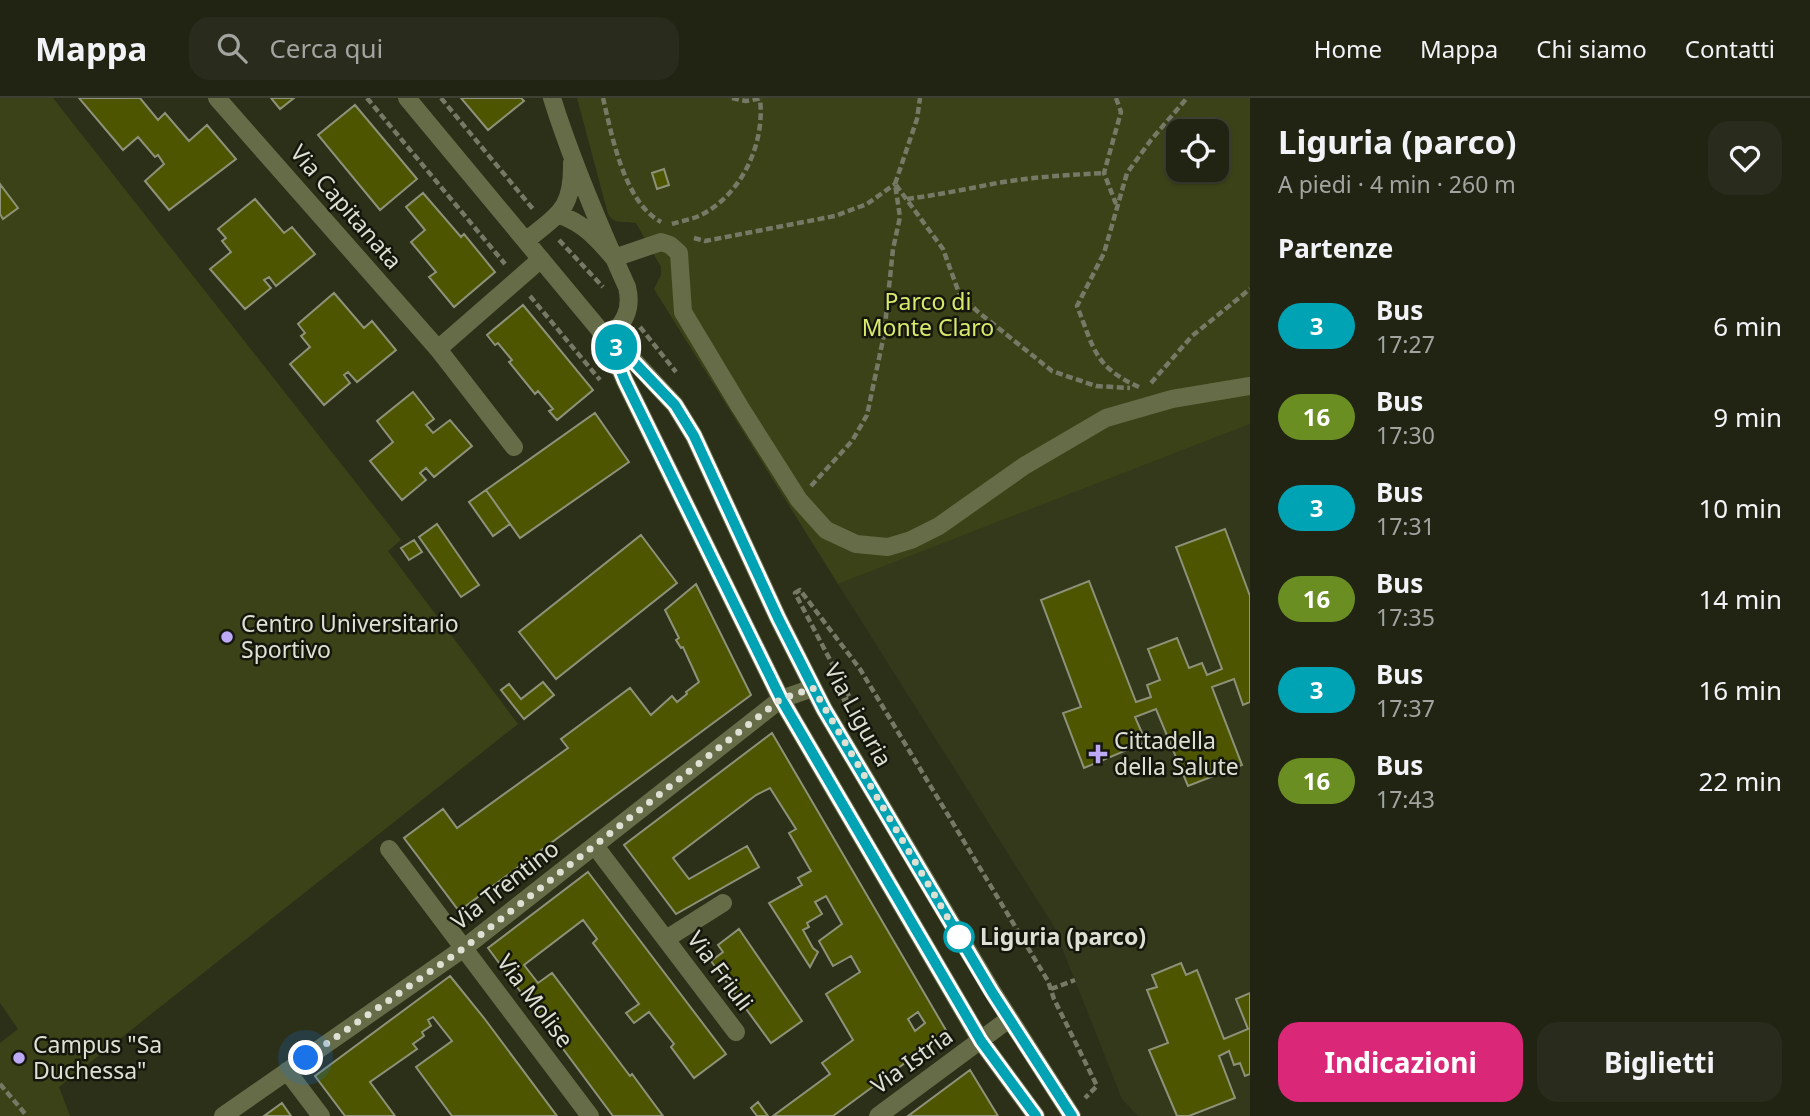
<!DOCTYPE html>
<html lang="it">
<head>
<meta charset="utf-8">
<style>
  :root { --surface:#212413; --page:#292c1c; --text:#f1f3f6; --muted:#a2a4a0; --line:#3e4133; --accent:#db2777 }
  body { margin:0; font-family:"Noto Sans",sans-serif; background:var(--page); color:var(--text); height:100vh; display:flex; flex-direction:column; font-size:26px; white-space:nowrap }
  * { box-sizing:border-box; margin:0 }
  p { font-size:23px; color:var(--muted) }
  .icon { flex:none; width:38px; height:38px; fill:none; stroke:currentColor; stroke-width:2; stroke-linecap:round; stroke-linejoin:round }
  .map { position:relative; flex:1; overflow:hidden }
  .drawer { display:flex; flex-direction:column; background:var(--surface); width:560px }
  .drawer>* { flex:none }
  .badge { padding:0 14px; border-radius:23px; font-size:24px; line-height:46px }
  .tools { position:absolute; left:1166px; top:21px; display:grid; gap:14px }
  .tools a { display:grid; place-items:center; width:63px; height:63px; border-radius:14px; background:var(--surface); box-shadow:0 2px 5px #0004,0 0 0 2px var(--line); font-size:35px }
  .you { position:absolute; width:35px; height:35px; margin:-18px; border:5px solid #fff; border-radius:50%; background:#1a73e8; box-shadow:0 0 0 10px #1a73e833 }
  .map>.badge { position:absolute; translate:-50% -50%; box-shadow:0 0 0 4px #fff }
  h2 { padding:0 28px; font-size:26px; line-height:63px }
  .round { display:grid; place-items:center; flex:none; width:74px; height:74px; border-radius:21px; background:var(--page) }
  .head { display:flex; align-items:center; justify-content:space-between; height:119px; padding:0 28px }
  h1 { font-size:33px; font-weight:700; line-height:52px }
  .action { display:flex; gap:14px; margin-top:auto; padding:14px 28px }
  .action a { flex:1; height:80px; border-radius:21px; background:var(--accent); color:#fff; font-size:28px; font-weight:700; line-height:80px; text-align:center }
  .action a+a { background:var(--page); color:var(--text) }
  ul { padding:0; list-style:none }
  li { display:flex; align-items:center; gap:21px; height:91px; padding:0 28px }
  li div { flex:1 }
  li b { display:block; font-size:26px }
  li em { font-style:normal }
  li .badge { min-width:77px; font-weight:700; text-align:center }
  header { display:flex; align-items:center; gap:42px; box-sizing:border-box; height:98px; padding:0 35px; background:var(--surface); border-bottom:2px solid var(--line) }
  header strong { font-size:33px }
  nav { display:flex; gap:38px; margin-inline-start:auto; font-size:24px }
  .search { width:490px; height:63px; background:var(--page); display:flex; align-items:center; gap:18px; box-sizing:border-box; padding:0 24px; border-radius:21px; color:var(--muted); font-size:26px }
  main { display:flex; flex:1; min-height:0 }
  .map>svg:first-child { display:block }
  .built { fill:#35391c }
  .green { fill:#3c4217; fill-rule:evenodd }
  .building { fill:#4d5500; stroke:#8d9278; stroke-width:2; fill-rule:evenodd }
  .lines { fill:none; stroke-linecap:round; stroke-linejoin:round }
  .path { stroke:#767966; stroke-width:4.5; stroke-dasharray:7 3.5; stroke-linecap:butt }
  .minor { stroke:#666c47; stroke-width:18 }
  .line-casing { stroke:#fff; stroke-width:16 }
  .line { stroke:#00a3b4; stroke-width:10 }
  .walk { stroke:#dde0d2; stroke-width:7; stroke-dasharray:0 12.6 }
  .poi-dot { fill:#bda9f5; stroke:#15170d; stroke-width:2.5 }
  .stop-dot { fill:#fff; stroke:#00a3b4; stroke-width:3.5 }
  .labels { text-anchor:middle; stroke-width:5; stroke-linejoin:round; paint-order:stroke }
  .street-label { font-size:23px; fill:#dde0d2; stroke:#15170d }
  .park-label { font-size:23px; fill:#d9ea6b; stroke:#15170d }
  .poi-label { font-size:23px; fill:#dde0d2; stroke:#15170d; text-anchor:start }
  .stop-label { font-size:23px; font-weight:bold; fill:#dde0d2; stroke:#15170d; text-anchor:start }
</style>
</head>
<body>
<header>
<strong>Mappa</strong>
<div class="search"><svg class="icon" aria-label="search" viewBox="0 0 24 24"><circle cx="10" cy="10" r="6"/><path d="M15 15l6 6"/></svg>Cerca qui</div>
<nav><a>Home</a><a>Mappa</a><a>Chi siamo</a><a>Contatti</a></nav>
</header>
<main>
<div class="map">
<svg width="1250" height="1018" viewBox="0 0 1250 1018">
  <rect width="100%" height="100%" fill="#2c3019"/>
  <path class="built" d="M1250,326V1018H1138L1122,1001L1053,827L838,486Z"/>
  <path class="green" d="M0,0H53L401,442L388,453L518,626L59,989L70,1018H0V945L18,931L0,905Z
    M577,0H1250V326L838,486L654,191L661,177V169L636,125C624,123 615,127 608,116ZM1178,33H1216V72H1178Z"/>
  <path class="building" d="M79,0H140L158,22L165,15L189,43L207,27L236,61L169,112L145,83L164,66L158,57L155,59L138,39L123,52Z
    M271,0H294L280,11Z
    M461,0H521L524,3L488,32Z
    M355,7L417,81L380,112L318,37Z
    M664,71L669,87L657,91L652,75Z
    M0,86L18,110L3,121L0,116Z
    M423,95L461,139L464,136L495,174L454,209L429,179L436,174L411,144L425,132L406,109Z
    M255,101L284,135L292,129L315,156L276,188L269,179L264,182L271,190L245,211L210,171L231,154L222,143L226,140L218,131Z
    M334,195L364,230L372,223L396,252L357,284L348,274L344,277L350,285L324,307L290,266L310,249L301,238L305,235L298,226Z
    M523,207L593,292L557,322L549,313L553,311L538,293L535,296L509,264L512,262L498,245L495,247L487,237Z
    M413,294L434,321L426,327L433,335L450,322L472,348L434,379L426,370L420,375L426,382L402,402L370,363L393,344L377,323Z
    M595,315L629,364L520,440L486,392Z
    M486,392L510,426L493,438L469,404Z
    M437,426L479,487L461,499L419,439Z
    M1225,431L1250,498V604L1243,607L1234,581L1212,589L1242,667L1188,688L1156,611L1135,619L1146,644L1084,670L1063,615L1081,609L1041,502L1089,483L1136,604L1151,599L1147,587L1160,582L1148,551L1177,540L1189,570L1202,565L1207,577L1222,571L1176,449Z
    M641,437L677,485L556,581L519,534Z
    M414,442L422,454L409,462L401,450Z
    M696,486L751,597L459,813L404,740L443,711L457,730L568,650L561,641L630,590L651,617L672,598L677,604L687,596L686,594L699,584L683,549L681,550L676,542L679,540L665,512Z
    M543,584L554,597L524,621L501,592L509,586L521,601Z
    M772,635L947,934L833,1018H773L830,976L822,965L853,942L826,896L860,874L851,858L833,868L819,843L842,826L826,798L815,804L822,816L807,825L809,829L803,832L813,850L818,854L810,869L769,805L802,787L798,780L811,773L789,735L796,731L770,690L756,697L673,760L689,781L747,748L759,769L676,816L624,747ZM918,914L925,925L915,933L908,921Z
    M588,774L726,956L694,980L671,949L674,946L649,914L634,925L626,915L639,906L593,845L597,841L583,822L524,867L538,885L552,875L630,978L632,976L663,1018H613L488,850Z
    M739,831L802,923L771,945L711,863L723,854L718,847Z
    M1181,865L1186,877L1197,872L1224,941L1248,931L1236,901L1250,895V976L1245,978L1240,965L1234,967L1229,953L1219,958L1235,1000L1189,1018H1177L1149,952L1168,945L1147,892L1157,889L1152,877Z
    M450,878L484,920L557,1018H452L416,969L452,943L433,919L428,922L431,928L422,934L424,938L413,946L417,951L370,984L395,1018H345L315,978Z
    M970,972L998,1018H908Z
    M758,1004L768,1018H757L751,1010Z
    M282,1005L291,1018H264Z"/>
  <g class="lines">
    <path class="path" d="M367,0L505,166
      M441,0L533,111
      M603,0C612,38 624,104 661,124
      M732,0L746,3L762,0
      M1116,0L1121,14L1104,75L1116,106
      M896,87L943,151L959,195L977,213L1052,273L1096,288L1130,290
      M907,101C937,97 967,91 997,85C1032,79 1068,77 1104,75
      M672,126C682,123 694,121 703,116C743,94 765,45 760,1
      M694,140L705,143L835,118L867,106L895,86
      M559,142L603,189
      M530,198L600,282
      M640,229L676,274
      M1151,285L1192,238L1250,191
      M1139,289C1094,269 1094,250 1077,208L1104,155L1127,75L1151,42L1187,0
      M811,388L852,343L867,317L884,237L893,151L900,119L895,86L917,21L920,0
      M842,603L850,600L795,495L800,492L860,571L1048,883L1054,901L1097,988L1085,1000
      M1051,891L1075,882
      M0,986L27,1018"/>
    <path class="minor" d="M217,0L438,251L541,161
      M407,0L608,242L634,263L675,307L694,338L778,520L824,611L992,893L1072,1018
      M552,0C572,64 599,127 627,189C633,213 623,225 608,242
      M560,117C585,126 597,141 614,160L661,144L670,147L679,155L683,214L740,309L799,402L826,432L856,446L888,449L911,442L939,428L1024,368L1106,320L1172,301L1250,288
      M526,143C558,116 573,112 572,65
      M609,245L625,283L781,601L981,943L1036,1018
      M438,251L514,349
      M595,748L736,934
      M389,751L590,1018
      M666,841L723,805
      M287,973L321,1018
      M223,1018L464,850L781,601L813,590
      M878,1018L1009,921"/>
  </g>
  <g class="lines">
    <g class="line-casing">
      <path id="line" d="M1036,1018L981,943L781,601L625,283L608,242L634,264L675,307L694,338L778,520L824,611L992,894L1072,1018"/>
    </g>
    <use href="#line" class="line"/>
    <path class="walk" d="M306,960L464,850L781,601L813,590L965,849L959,839"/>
  </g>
  <g class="poi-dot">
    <circle cx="227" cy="539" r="7"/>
    <path d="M1094.5 645.5h7v7h7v7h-7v7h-7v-7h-7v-7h7z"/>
    <circle cx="19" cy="960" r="7"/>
  </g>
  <circle class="stop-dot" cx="959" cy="839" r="14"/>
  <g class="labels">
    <g class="street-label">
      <text transform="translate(346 109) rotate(49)" y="8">Via Capitanata</text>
      <text transform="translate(858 617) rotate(61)" y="8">Via Liguria</text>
      <text transform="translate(505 787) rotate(-38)" y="8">Via Trentino</text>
      <text transform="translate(720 873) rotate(53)" y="8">Via Friuli</text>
      <text transform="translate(535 903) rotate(53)" y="8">Via Molise</text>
      <text transform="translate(912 963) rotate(-36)" y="8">Via Istria</text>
    </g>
    <g class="park-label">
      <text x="928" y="212">Parco di<tspan x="928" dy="26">Monte Claro</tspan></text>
    </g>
    <g class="poi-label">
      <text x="241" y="534">Centro Universitario<tspan x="241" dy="26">Sportivo</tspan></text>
      <text x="1114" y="651">Cittadella<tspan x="1114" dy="26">della Salute</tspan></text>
      <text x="33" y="955">Campus "Sa<tspan x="33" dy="26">Duchessa"</tspan></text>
    </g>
    <g class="stop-label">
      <text x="980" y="847">Liguria (parco)</text>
    </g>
  </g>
</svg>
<div class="tools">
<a><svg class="icon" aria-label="locate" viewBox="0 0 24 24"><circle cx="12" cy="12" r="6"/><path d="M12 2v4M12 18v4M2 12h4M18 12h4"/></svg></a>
</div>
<div class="you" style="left:306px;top:960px"></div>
<b class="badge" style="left:616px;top:249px;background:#00a3b4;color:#fff">3</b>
</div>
<section class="drawer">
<div class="head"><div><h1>Liguria (parco)</h1><p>A piedi · 4 min · 260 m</p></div><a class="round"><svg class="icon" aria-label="heart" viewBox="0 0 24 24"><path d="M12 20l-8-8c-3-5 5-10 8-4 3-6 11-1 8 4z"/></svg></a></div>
<h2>Partenze</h2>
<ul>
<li><span class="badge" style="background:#00a3b4;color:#fff">3</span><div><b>Bus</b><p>17:27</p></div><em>6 min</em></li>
<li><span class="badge" style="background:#6b8e23;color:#fff">16</span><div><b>Bus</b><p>17:30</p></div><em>9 min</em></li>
<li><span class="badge" style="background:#00a3b4;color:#fff">3</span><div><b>Bus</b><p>17:31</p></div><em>10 min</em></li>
<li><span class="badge" style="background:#6b8e23;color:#fff">16</span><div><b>Bus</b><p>17:35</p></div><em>14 min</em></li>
<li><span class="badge" style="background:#00a3b4;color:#fff">3</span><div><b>Bus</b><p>17:37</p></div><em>16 min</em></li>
<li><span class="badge" style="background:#6b8e23;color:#fff">16</span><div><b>Bus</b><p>17:43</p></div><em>22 min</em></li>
</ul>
<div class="action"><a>Indicazioni</a><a>Biglietti</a></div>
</section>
</main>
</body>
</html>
